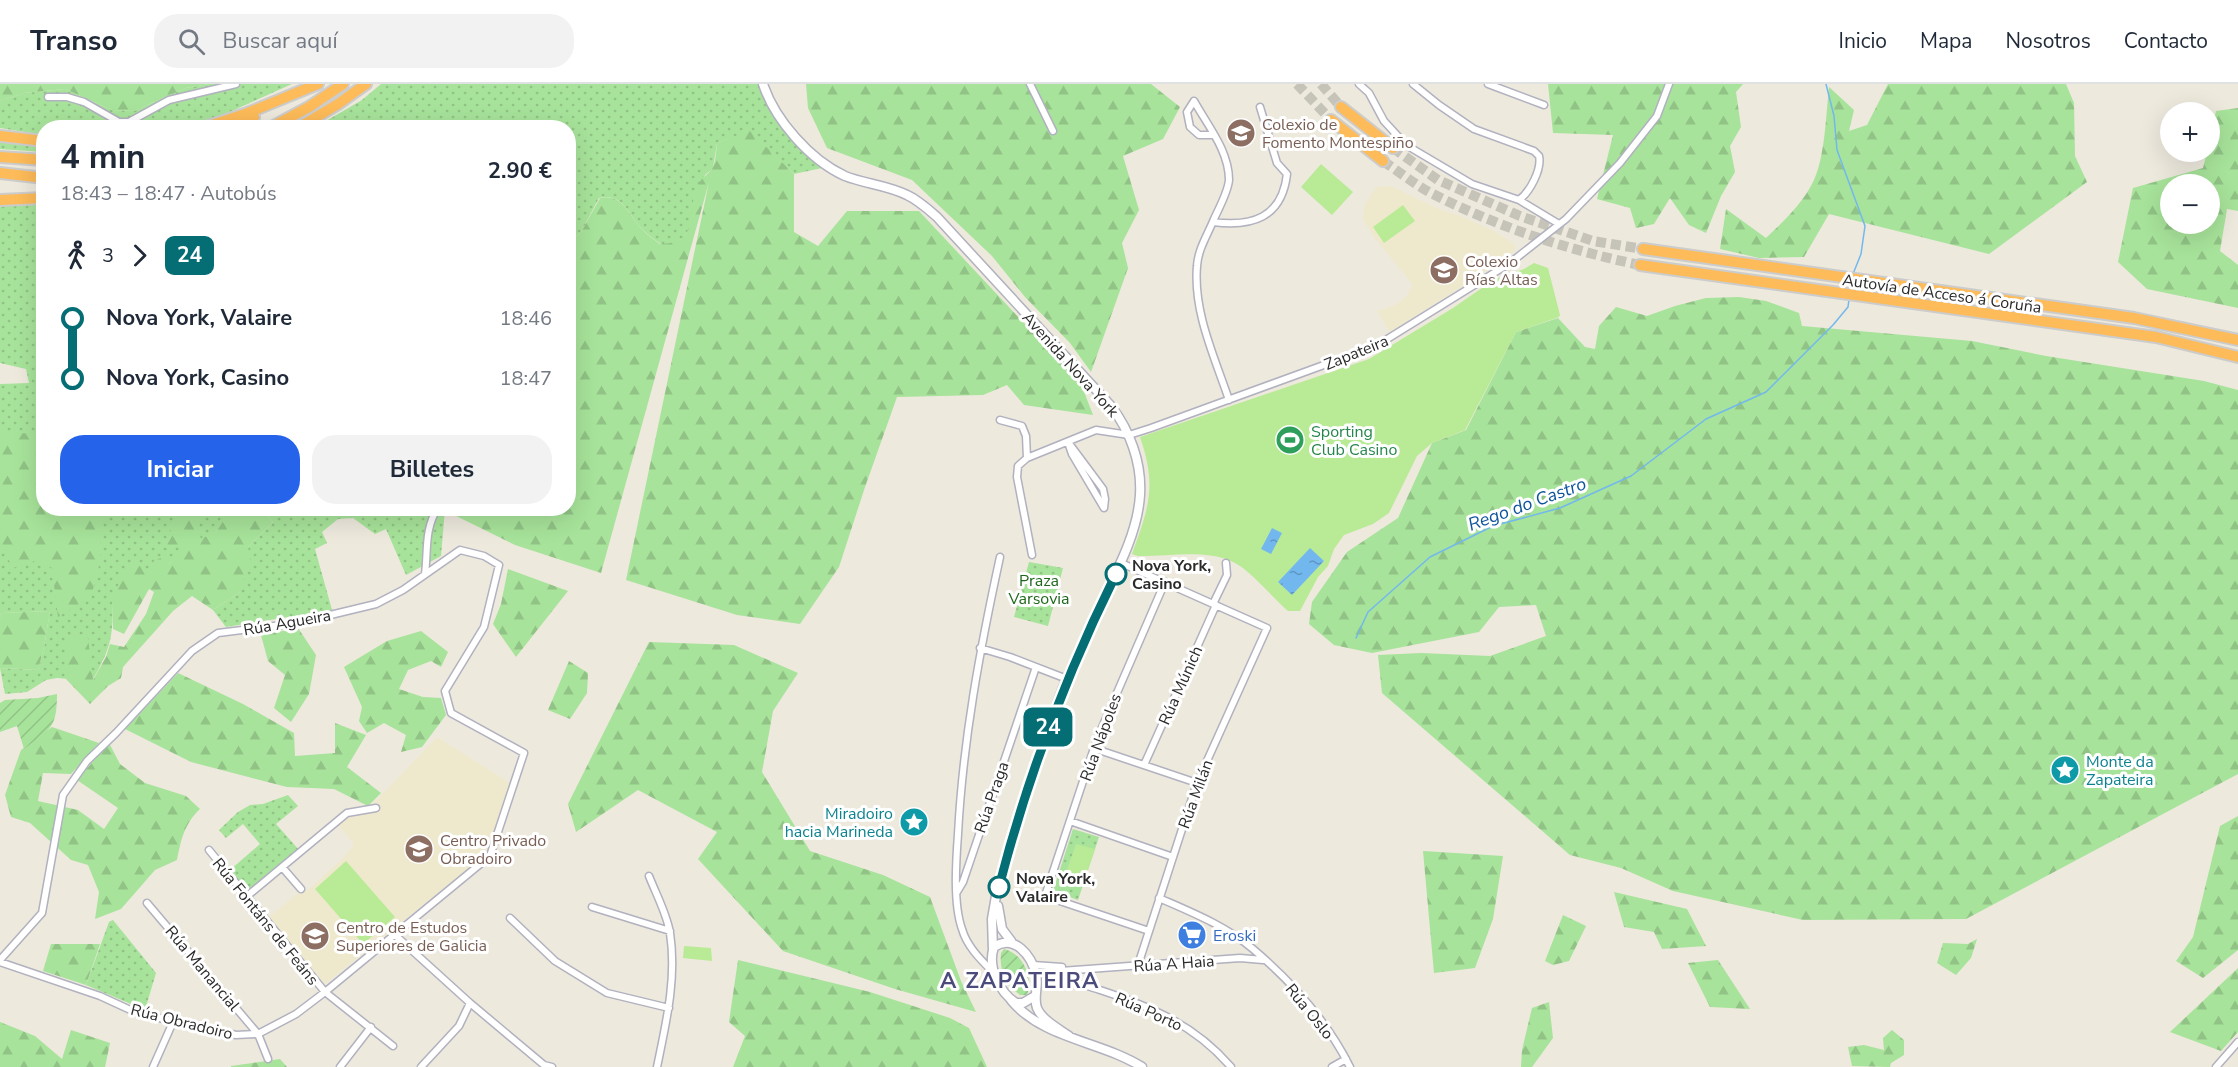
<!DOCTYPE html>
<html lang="es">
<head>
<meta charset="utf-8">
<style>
  :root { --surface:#fff; --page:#f2f2f3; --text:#1f2937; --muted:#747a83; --line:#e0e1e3; --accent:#2563eb }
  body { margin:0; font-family:"Nunito Sans",sans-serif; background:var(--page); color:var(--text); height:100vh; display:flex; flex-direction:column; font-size:22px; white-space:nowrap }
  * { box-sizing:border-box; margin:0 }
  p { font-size:20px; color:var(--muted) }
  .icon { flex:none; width:33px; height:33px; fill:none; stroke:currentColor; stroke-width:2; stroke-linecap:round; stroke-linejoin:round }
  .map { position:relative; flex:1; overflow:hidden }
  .panel { position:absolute; left:36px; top:36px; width:540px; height:396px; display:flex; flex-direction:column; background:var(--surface); border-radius:24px; box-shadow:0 6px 24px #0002 }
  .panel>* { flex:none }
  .badge { padding:0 12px; border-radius:9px; font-size:21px; line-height:39px }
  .controls { position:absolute; left:2160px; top:18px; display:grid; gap:12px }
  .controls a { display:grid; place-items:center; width:60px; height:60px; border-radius:50%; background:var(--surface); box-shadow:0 6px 24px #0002; font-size:30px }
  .map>.badge { position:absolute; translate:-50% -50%; box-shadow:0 0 0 3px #fff }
  .legs { display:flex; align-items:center; gap:9px; height:66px; padding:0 24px; font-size:20px }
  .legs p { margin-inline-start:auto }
  .summary { display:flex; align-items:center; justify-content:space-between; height:102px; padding:0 24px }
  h1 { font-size:33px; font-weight:700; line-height:45px }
  .button { display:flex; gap:12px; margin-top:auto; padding:12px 24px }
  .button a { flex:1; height:69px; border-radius:24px; background:var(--accent); color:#fff; font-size:24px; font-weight:700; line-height:69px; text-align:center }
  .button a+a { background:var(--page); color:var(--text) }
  ul { padding:0 24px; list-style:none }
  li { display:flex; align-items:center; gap:21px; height:60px; font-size:22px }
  li i { display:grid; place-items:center; width:9px; height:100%; margin:0 8px; background:currentColor }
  li i::after { content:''; width:15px; height:15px; margin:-8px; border:4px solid; border-radius:50%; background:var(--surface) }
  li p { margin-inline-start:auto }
  li:first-child i { background:linear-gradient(#0000 50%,currentColor 0) }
  li:last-child i { background:linear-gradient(currentColor 50%,#0000 0) }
  header { display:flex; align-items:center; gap:36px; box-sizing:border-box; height:84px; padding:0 30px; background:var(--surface); border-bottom:2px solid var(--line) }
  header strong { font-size:28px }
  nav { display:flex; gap:33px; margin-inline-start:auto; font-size:21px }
  .search { width:420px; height:54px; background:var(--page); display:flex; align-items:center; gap:15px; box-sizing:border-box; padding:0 21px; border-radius:24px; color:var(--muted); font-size:22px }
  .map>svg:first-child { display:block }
  .education { fill:#eee9cd }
  .grass { fill:url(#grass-dots) }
  .forest { fill:url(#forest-firs); fill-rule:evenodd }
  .garden { fill:url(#garden-furrows) }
  .pitch { fill:#b9ea96 }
  .water { fill:url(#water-ripples) }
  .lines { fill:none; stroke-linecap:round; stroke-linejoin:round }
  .stream { stroke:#72b8ee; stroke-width:1.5 }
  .highway-tunnel { stroke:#c6c3b9; stroke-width:10; stroke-dasharray:10 5; stroke-linecap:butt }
  .street-casing { stroke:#b1b1bf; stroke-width:9 }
  .secondary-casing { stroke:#b1b1bf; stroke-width:11 }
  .highway-casing { stroke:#ccc; stroke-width:14 }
  .street { stroke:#fff; stroke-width:6 }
  .secondary { stroke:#fff; stroke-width:8 }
  .highway { stroke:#fdbb59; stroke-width:10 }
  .line-1-casing { stroke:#fff; stroke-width:14 }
  .line-1 { stroke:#056e74; stroke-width:9 }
  .stop-1-dot { fill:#fff; stroke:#056e74; stroke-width:3 }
  .labels { text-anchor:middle; stroke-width:6; stroke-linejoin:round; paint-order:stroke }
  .education-label { font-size:16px; fill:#785e54; stroke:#fff; text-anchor:start }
  .street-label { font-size:16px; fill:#2b2b2b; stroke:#fff }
  .leisure-label { font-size:16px; fill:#27864d; stroke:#fff; text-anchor:start }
  .stop-label { font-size:16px; font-weight:bold; fill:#2b2b2b; stroke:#fff; text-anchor:start }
  .park-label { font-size:16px; fill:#1e681b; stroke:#fff }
  .culture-label { font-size:16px; fill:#0d838f; stroke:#fff; text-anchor:start }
  .shop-label { font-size:16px; fill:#366cbe; stroke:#fff; text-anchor:start }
  .water-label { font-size:18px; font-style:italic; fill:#0e549c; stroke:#fff }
  .district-label { font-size:22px; font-weight:bold; letter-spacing:1.5px; fill:#4c4c7c; stroke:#fff }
</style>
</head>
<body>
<header>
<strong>Transo</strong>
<div class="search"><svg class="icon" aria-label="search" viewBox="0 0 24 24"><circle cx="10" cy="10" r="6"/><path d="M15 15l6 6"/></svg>Buscar aquí</div>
<nav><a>Inicio</a><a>Mapa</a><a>Nosotros</a><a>Contacto</a></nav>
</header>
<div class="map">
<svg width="2238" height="983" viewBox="0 0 2238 983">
  <defs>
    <pattern id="grass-dots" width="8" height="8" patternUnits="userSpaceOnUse" patternTransform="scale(1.5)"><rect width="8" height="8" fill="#a7e39a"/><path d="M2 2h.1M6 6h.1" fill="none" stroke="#90c385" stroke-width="1.8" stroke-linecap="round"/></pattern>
    <pattern id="forest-firs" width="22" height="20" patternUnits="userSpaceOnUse" patternTransform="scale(1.5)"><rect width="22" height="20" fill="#a7e39a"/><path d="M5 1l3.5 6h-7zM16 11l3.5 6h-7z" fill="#90c385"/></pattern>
    <pattern id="garden-furrows" width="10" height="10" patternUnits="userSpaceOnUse" patternTransform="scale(1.5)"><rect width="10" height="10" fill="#a7e39a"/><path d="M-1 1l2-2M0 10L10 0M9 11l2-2" fill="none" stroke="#90c385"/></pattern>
    <pattern id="water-ripples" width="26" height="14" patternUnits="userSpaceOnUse" patternTransform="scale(1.5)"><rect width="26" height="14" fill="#72b8ee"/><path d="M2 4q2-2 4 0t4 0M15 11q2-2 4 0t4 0" fill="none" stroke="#5e96c1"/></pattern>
  </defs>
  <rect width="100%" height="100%" fill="#ede9dd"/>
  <path class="education" d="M1391,102L1441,126L1458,131L1494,147L1514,160L1516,164L1511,171L1390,248L1377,227L1393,222L1406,213L1413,201L1373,152L1363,135L1364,122L1376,103Z
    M437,653L510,699L491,760L476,778L325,900L269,833L304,804L307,807L344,773L354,761L338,740L345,732L370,728L369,724Z"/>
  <path class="grass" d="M209,0H292L223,31L184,42L171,43L44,44L43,51L0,44V17L24,9L65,5L112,26L134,27L186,4Z
    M381,0H759C770,39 794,57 822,84L794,90L750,48L717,59L713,84L705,91L696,110L690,144L683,154L672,160H661C654,155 648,151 642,145C629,132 623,108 599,114L580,150L569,155L568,44H314L362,16Z
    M0,56L43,62V68L0,65Z
    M43,119L44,424L239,425L217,447L112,519C114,554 109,567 92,597L57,594L46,596L27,608L5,610L0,584L38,586L44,563L50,527L2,529L0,533V300L29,299L26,285L0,279V120Z
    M262,425H445L441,472L406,491L386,445L375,450L353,434L338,435L322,448L327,459L315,465L332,526L226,543L213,526L239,509L248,463L273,438Z
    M1029,478L1063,484L1048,542L1014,533Z
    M288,711L298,722L276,740L299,766L250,805H245L230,786L260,760L243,740L226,754L219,746L238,728L250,721L263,720Z
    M1073,745L1099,753L1078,816L1053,807Z
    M113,836L156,889L145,926L86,901L109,838Z"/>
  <path class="forest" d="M0,0H209L186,4L134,27L112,26L65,5L24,9L0,17Z
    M806,0H1151L1180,23L1163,55L1123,72L1139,126L1122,159L1128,184L1091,288L1070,259L1025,213L992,172L912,96L827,64L808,24Z
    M1548,0H1743L1736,8L1741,43L1730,62L1735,88L1721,112L1706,149L1689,141L1670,114L1654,140L1636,144L1630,124L1597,115L1613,51L1553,49Z
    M1888,0H2066L2074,19L2075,72L2087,98L1989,170L1829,130L1804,173L1759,174L1720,165L1726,125L1766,154C1783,138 1801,121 1812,100C1825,77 1826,30 1829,3L1854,26L1849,47L1867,41Z
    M2238,24V127L2227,125L2220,167L2238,181V224L2147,205L2118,178L2133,104L2203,84L2207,68H2210V55L2216,27ZM2170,100H2210V140H2170Z
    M750,47L794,90V148L818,162L847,127H919L1081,300L1093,331L1024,321L1007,301L983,311L897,313L865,403L839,483L800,540L737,531L626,496L709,98L601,489L515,461L444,426L445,424H568L569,155L580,150L600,114C623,109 629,132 642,145C647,151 654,155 660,160C703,159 685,126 698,101C701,94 710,89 713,83C716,76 716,67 717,59Z
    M1739,213L1766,217L1799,229L1802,242L1972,257L2046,272L2204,297L2238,306V690L1966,835L1803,836L1673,807L1621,784L1570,771L1382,609L1378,571L1421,569L1490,572L1546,552L1536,521L1499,523L1479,548L1372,569L1334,561L1309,540L1312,518L1347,468L1398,434L1432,359L1466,346L1516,248L1558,234L1585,263L1595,265L1599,242L1616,223L1647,232L1675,222L1706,214Z
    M0,344L15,349L43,350L44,424L104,425L101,434L100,478L91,513L58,533L52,484L38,476L13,484L0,460Z
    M179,425H196L201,427L198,443L201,455L217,447L227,431L223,425H262L273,438L248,463L251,477L239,509L213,526L192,512L173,527L123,583L121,594L108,602L90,620L65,594L67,550L88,554L93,596L106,573L110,560L124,563L146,530L154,508L149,505L124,550L113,545L112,519L124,485L139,479L147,486L154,477L165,472L169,480L185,467V461L164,463Z
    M508,485L568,507L516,573L493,540L501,520Z
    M50,527L44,563L38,586L0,584V533L2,529Z
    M298,544L316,571L309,610L291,638L274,624L285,591L268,577L261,551Z
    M421,547L448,568L441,583L431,577L408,586L399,605L423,613L441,614L446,631L422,663L401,668L406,651L384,639L367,649L359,637L362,623L344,583L387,557Z
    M649,558L734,561L798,589L773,627L762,688L810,767L883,791L930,813L961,897L976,928L895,905L783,867L698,775L717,748L638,706L576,748L568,720Z
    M569,577L588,589L587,609L570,635L548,626Z
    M178,589L243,620L294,649L295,672L335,669V639L366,651L347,683L381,709L368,722L334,705L287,703L191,678L125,645Z
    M52,643L99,659L71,690L43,689L38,717L78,726L104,745L118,724L77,696L109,659L120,680L145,699L186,712L200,725C184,740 181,756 177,776L155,786L121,825L95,835L99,808L88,781L71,776L30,739L11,733L5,711L21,666Z
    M2238,732V866L2203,894L2176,877L2193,853L2220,742Z
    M1423,767L1503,772L1493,835L1475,884L1434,889Z
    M1614,808L1687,825L1706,862L1662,865L1654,848L1624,843Z
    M1563,831L1586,842L1569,877L1553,881L1545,877Z
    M1977,855L1971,874L1956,891L1937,879L1943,859L1968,860Z
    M51,860H100L86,901L43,887Z
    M738,876L870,908L950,934L969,944L987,983H733L745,952L729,938Z
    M1718,876L1750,925L1710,923L1688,879Z
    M2238,884V948L2221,967L2170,948Z
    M1549,918L1553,954L1532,983H1521L1522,966L1532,924Z
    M0,938L35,952L62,975L71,946L110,959L105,983H0Z
    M1892,946L1904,956V971L1891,979L1890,983L1852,982L1848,963L1864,961L1884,966L1883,954Z
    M280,975L287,983H231V982Z"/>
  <path class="garden" d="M57,610C57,645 50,645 24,665L17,642L0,648V619L5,616L38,614Z
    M1004,865C1023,869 1034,895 1027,911H1020C1006,901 999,887 1001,869Z"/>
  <path class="pitch" d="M1321,80L1353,108L1332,131L1301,103Z
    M1403,121L1415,137L1384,159L1373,143Z
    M1534,179L1548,184L1560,231L1559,233L1516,248L1465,346L1432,359L1417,372L1389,429L1373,440L1344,451L1334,465L1328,482L1318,493L1300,527H1288C1272,513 1257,494 1240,482C1212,463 1169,473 1138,472L1132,470C1149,423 1157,402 1140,353L1369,275L1453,224L1495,195L1524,185Z
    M1076,760L1095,765L1082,803L1063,797Z
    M346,777L395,833L363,860L315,805Z
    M684,862L711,864L712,877L683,874Z"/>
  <path class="water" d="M1272,444L1282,449L1271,470L1261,465Z
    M1310,464L1324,477L1292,511L1278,498Z"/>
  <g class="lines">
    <path class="stream" d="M1826,0L1834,32L1837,66L1865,142L1861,170L1853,190
      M1356,554L1368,528L1430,473L1493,442L1560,424L1631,392L1706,335L1766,308L1833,241L1848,223L1849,215"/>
    <path class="highway-tunnel" d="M1297,0L1331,36
      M1321,0L1341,23
      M1393,64L1438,96L1520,132L1593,157L1643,165
      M1383,77C1398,87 1413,99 1429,108C1495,142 1567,166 1640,181"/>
    <g class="street-casing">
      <path id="street" d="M1030,0L1053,47
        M1359,0L1369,9L1384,37L1406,61L1472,100L1519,116L1559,140
        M1413,0L1439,21L1474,45L1534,67L1539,72C1542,85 1530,108 1519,116
        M1488,0L1544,21
        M48,13H67L84,18L119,38H129L169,16L236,0
        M1213,51H1199L1190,43L1187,28L1194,17C1208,42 1229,67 1229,96C1228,108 1219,124 1214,135C1208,150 1198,165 1197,182C1193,228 1215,274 1229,316
        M1213,138C1252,143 1282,134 1287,90L1277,79L1260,23
        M1000,336L1022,342L1026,352L1027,374
        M1068,358L1103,405L1105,415L1104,424L1072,370Z
        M1032,471L1017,393L1018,382L1027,374L1096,346L1129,351L1151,344L1376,262L1510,179L1566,135L1620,79L1657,32L1669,0
        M1121,479L1267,544L1197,699L1138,881
        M425,490C428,468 424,444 438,424
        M1213,520L1227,491L1226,479
        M980,564L1010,573L1067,595
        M1093,664L1197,699
        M1144,681L1216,521
        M1070,737L1173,773
        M209,766L325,908L393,962
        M282,783L301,805
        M649,792C656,810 667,830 670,849C677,894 666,939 657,983
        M957,808L963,798L1036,583
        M246,813L347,729L376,724
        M1159,814C1191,828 1226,842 1253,865C1292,898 1327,937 1350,983
        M147,819L258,950L268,975
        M592,823L670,847
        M510,834L555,877L607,909L669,924
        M1149,847L1045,812L1097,655L1165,498
        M395,851L470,919L544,981L552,983
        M0,876L42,829L63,711L87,677L116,649L192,567L218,549L297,539L376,520L403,506L460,466L484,472L499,481L484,543L445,607L451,629L524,669L490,772L325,908L296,930L258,950L236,951L137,929L100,912L0,878
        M1033,881L1062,883
        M1047,888C1064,896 1083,900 1100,906C1152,923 1195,941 1231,983
        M994,889C982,877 967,863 962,845C953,820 956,777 958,750C963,656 980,565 1000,473
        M1036,891L1047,888L1240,874L1263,876
        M153,983L173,938
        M340,983L371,943
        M421,983L459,942L470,919
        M1332,983L1346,975
        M2216,983L2238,958"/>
    </g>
    <g class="secondary-casing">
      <path id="secondary" d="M763,0C775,36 810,76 845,92C865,100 887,101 907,111C918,116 928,125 937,133L1111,322C1130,347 1142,379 1140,411C1138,445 1121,479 1106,509C1092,541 1076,572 1063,604C1036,672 1017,742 996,812L992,835L993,867
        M998,822L1002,845L1011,857
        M1035,912L1023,919H1016C999,908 987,882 994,863C1014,849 1032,872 1036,891C1039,902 1033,913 1037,924C1042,936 1059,945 1069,952
        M1011,916C1043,955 1101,957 1142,983"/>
    </g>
    <g class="highway-casing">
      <path id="highway" d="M1341,23L1393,64
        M1331,36L1383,77
        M203,44L245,30L318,0
        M230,44L254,33
        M270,44L309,23L343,0
        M298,44L338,20L366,0
        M0,52L44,57
        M0,73L44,76
        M0,89L44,94
        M0,116L44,114
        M1643,165L2134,234L2238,256
        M1640,181L2156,253L2238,273"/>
    </g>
    <use href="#street" class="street"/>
    <use href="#secondary" class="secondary"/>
    <use href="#highway" class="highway"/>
  </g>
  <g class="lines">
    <g class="line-1-casing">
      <path id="line-1" d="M999,803C1027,694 1066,591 1116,490"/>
    </g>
    <use href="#line-1" class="line-1"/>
  </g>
  <defs>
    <g id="school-disc" transform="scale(1.5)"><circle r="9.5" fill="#8d6e63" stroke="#fff"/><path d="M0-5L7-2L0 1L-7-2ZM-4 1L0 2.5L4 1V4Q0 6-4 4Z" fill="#fff"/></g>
    <g id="stadium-disc" transform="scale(1.5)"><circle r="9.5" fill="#2e9e5b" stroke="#fff"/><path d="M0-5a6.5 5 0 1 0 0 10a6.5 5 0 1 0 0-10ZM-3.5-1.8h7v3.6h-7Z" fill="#fff"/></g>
    <g id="sight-disc" transform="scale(1.5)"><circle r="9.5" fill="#0f9aa8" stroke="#fff"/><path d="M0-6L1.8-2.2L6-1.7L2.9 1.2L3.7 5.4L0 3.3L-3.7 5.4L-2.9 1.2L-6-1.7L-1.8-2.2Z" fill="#fff"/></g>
    <g id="university-disc" transform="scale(1.5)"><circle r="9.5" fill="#8d6e63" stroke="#fff"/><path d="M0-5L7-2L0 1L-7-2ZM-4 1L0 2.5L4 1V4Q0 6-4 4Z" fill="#fff"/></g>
    <g id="supermarket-disc" transform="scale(1.5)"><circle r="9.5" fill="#3f7fe0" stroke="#fff"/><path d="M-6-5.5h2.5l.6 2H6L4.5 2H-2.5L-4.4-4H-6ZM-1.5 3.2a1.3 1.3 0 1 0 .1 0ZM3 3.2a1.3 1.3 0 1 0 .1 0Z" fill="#fff"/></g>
  </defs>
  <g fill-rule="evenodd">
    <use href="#school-disc" x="1241" y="49"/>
    <use href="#school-disc" x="1444" y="186"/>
    <use href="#stadium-disc" x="1290" y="356"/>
    <use href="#sight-disc" x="2065" y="686"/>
    <use href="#sight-disc" x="914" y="738"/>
    <use href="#university-disc" x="419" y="765"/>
    <use href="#supermarket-disc" x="1192" y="851"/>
    <use href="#university-disc" x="315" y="852"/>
  </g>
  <g class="stop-1-dot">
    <circle cx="1116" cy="490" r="10"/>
    <circle cx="999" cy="803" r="10"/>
  </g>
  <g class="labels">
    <g class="education-label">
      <text x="1262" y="46">Colexio de<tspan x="1262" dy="18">Fomento Montespiño</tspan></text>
      <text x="1465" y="183">Colexio<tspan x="1465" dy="18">Rías Altas</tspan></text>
      <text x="440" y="762">Centro Privado<tspan x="440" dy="18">Obradoiro</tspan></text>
      <text x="336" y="849">Centro de Estudos<tspan x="336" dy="18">Superiores de Galicia</tspan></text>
    </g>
    <g class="street-label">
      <text transform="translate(1942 209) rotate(8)" y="6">Autovía de Acceso á Coruña</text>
      <text transform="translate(1356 268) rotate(-22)" y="6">Zapateira</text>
      <text transform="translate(1071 280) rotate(48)" y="6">Avenida Nova York</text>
      <text transform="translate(287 538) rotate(-10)" y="6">Rúa Agueira</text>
      <text transform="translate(1180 601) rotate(-66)" y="6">Rúa Múnich</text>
      <text transform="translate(1100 653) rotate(-70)" y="6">Rúa Nápoles</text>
      <text transform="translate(1195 710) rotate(-70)" y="6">Rúa Milán</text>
      <text transform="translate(991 713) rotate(-71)" y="6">Rúa Praga</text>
      <text transform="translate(266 837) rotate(51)" y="6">Rúa Fontáns de Feáns</text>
      <text transform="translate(1174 879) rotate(-4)" y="6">Rúa A Haia</text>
      <text transform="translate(203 884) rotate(50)" y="6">Rúa Manancial</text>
      <text transform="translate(1149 927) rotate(24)" y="6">Rúa Porto</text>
      <text transform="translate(1310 927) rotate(51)" y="6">Rúa Oslo</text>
      <text transform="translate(182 937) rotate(14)" y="6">Rúa Obradoiro</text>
    </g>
    <g class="leisure-label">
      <text x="1311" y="353">Sporting<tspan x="1311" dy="18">Club Casino</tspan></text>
    </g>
    <g class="stop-label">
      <text x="1132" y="487">Nova York,<tspan x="1132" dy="18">Casino</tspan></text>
      <text x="1016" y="800">Nova York,<tspan x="1016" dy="18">Valaire</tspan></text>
    </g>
    <g class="park-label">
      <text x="1039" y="502">Praza<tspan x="1039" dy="18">Varsovia</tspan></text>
    </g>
    <g class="culture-label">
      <text x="2086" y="683">Monte da<tspan x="2086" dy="18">Zapateira</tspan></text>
      <text x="893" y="735" text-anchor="end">Miradoiro<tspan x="893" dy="18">hacia Marineda</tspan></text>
    </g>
    <g class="shop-label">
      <text x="1213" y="857">Eroski</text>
    </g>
    <g class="water-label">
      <text transform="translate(1527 420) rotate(-20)" y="6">Rego do Castro</text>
    </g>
    <g class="district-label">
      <text x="1020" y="904">A ZAPATEIRA</text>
    </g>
  </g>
</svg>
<div class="controls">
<a>+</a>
<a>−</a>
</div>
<b class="badge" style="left:1048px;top:643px;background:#056e74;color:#fff">24</b>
<section class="panel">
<div class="summary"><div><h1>4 min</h1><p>18:43 – 18:47 · Autobús</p></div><b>2.90 €</b></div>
<div class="legs"><svg class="icon" aria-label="walk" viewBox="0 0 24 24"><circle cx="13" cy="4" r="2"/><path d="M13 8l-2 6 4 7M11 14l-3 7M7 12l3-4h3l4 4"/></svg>3<svg class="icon" aria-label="forward" viewBox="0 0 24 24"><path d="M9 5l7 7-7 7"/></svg><b class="badge" style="background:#056e74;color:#fff">24</b></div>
<ul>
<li><i style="color:#056e74"></i><b>Nova York, Valaire</b><p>18:46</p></li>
<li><i style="color:#056e74"></i><b>Nova York, Casino</b><p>18:47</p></li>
</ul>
<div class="button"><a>Iniciar</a><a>Billetes</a></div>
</section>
</div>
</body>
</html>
